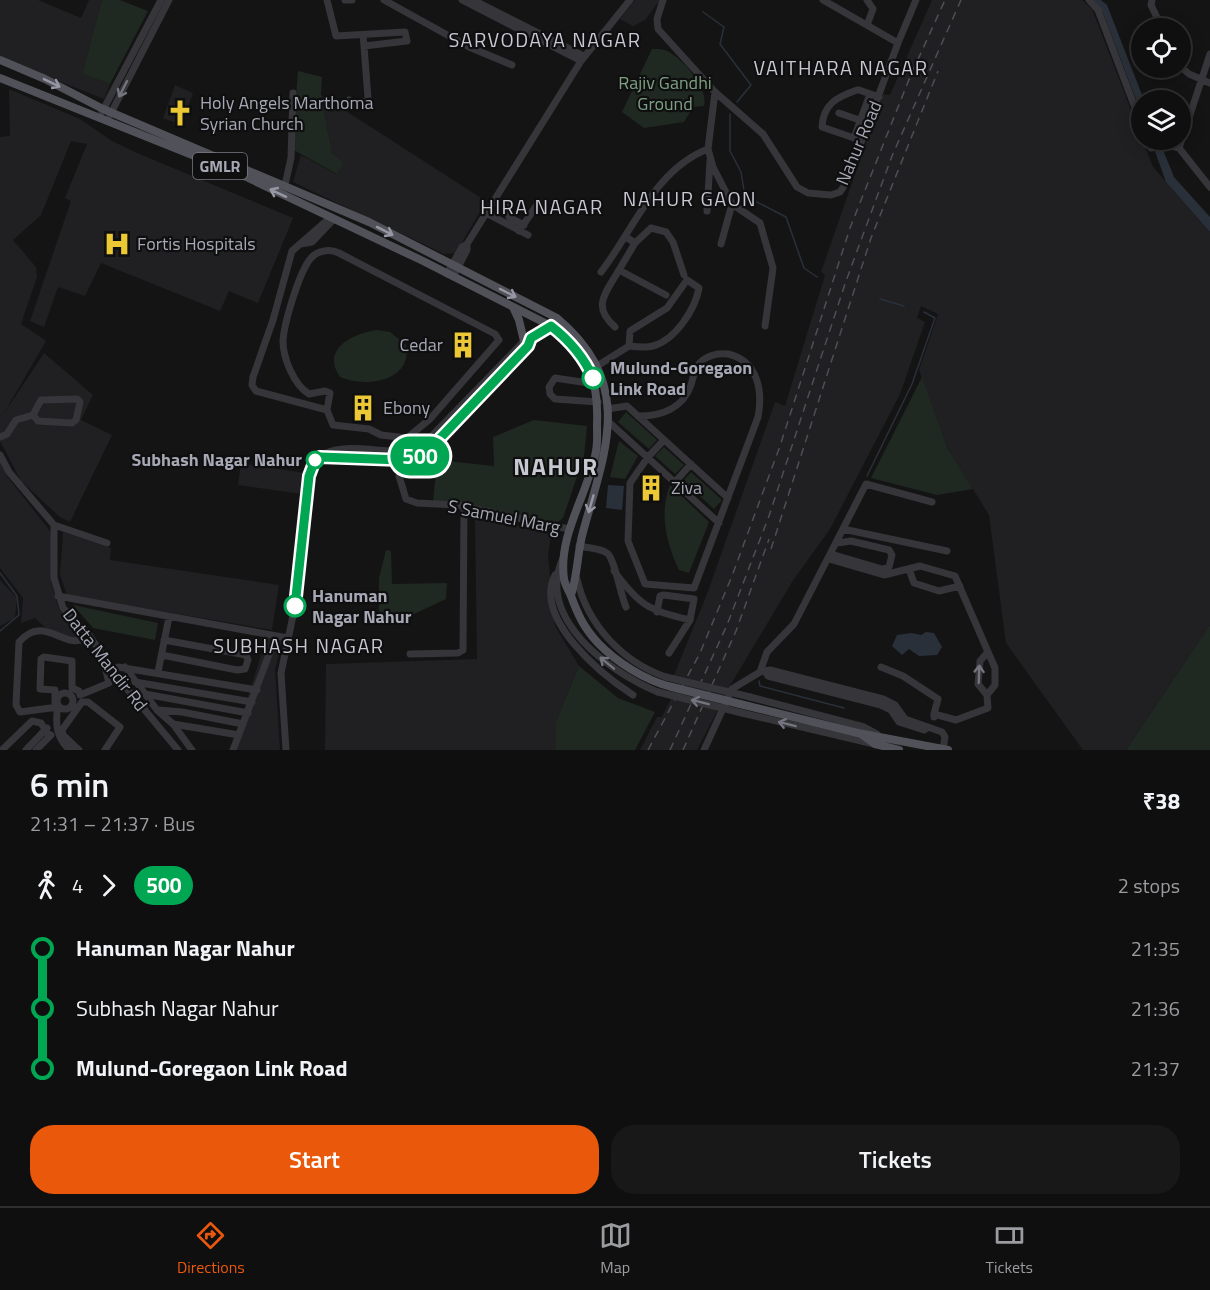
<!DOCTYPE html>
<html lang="en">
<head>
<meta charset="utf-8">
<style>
  :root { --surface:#0f0f10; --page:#181819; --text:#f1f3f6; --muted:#9b9c9f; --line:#2f2f30; --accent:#ea580c }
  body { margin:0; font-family:"Titillium Web",sans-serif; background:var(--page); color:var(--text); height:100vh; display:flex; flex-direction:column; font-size:22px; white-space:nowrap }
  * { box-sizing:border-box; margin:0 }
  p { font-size:20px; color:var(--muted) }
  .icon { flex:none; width:33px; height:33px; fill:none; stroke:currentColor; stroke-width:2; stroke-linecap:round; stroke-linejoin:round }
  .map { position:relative; height:750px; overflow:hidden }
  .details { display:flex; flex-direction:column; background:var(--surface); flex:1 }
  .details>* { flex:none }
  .badge { padding:0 12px; border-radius:20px; font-size:21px; line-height:39px }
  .tools { position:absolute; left:1131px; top:18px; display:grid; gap:12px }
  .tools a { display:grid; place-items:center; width:60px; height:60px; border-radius:50%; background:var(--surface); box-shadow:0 3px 15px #0003,0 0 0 2px var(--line); font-size:30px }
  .map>.badge { position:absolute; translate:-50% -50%; box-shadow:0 0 0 3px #fff }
  .legs { display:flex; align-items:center; gap:9px; height:66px; padding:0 30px; font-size:20px }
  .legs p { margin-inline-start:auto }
  .overview { display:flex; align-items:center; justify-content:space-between; height:102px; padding:0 30px }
  h1 { font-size:33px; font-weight:600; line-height:45px }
  .cta { display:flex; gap:12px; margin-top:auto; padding:12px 30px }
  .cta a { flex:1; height:69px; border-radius:24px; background:var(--accent); color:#fff; font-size:24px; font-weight:600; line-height:69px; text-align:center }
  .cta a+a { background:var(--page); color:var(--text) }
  ul { padding:0 30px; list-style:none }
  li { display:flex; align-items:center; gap:21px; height:60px; font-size:22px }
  li i { display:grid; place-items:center; width:9px; height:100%; margin:0 8px; background:currentColor }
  li i::after { content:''; width:15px; height:15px; margin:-8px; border:4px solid; border-radius:50%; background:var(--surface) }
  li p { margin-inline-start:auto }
  li:first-child i { background:linear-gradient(#0000 50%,currentColor 0) }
  li:last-child i { background:linear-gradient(currentColor 50%,#0000 0) }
  .tab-bar { display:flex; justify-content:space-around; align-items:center; height:84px; border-top:2px solid var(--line); background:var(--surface); font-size:16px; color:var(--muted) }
  .tab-bar a { display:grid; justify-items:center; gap:3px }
  .tab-bar .active { color:var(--accent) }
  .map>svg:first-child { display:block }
  .built { fill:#202022 }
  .green { fill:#202822 }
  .water { fill:#2a3039 }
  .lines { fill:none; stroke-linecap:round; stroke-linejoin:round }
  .stream { stroke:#2a3039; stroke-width:1.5 }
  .minor { stroke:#35353a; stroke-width:7 }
  .major { stroke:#515159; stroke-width:8 }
  .rail { stroke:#4e4f55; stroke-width:1.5; stroke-dasharray:8 6; stroke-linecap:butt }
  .minor-bridge { stroke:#35353a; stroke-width:7 }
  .major-bridge { stroke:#515159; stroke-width:8 }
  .oneway { stroke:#9597a3 }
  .oneway2 { stroke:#73747e }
  .line-1-casing { stroke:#fff; stroke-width:14 }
  .line-1 { stroke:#00a651; stroke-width:9 }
  .stop-1-dot { fill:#fff; stroke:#00a651; stroke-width:3 }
  .labels { text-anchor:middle; stroke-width:4.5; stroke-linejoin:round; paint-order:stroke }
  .shield { fill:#0f0f10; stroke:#797a84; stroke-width:1.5 }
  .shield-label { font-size:16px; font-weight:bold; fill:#a6a8b5 }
  .park-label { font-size:18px; fill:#7da084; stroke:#0f0f10 }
  .poi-label { font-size:18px; fill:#a6a8b5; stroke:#0f0f10; text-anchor:start }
  .street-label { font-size:18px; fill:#a6a8b5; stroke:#0f0f10 }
  .stop-label { font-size:18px; font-weight:bold; fill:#a6a8b5; stroke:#0f0f10; text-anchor:start }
  .neighbourhood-label { font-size:20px; letter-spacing:1.5px; fill:#c7c8d1; stroke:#0f0f10 }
  .district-label { font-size:24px; font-weight:bold; letter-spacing:1.5px; fill:#c7c8d1; stroke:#0f0f10 }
</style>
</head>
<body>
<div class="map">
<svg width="1210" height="750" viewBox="0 0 1210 750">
  <rect width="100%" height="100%" fill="#141415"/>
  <path class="built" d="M0,0H38L81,18L89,0H102L82,74L110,84L104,99L0,58Z
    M635,0H660L645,20L633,26L620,19Z
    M932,0H1082L1092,9L1153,167L1210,232V625L1126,750H1083L1006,643L989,515L947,447L919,370L938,314L921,306L917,318L925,322L900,394L830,529L792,582L731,684L697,750H640L657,717H662L679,683L672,680L707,594L775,402L785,406L825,275L821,272L883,94L890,95Z
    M175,85L193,93L181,125L163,118Z
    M9,89L80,119L112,141L137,153L293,218L258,303L229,291L220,311L101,263L85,296L58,287L44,327L30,321L71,201L65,198L87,144L71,141L41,215L13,240L36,267L37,277L21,324L46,341L3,415L44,353L93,395L81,420L112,435L70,522L60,517L21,481L0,441V137L10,136Z
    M321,95L486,201L456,253L444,254L293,182L301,155L336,174L344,162L332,153Z
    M0,462L6,475L51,532V582L59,609L83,637L78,640L51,633L35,618L21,623L23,598L0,568Z
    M241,463L304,473L301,494L238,485Z
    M475,516L551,533L548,556L555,626L579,666L556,721V750H325L326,664L477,659Z
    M63,532L111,548L110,560L279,585L272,630L67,595L60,575Z
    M0,580L17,598L15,618L0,626Z
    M267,637L282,640L275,670L280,750H231Z"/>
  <path class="green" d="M102,0H120L148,11L110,84L82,74Z
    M652,49C656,49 663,49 667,51C682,58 709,88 704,106L693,107L684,122L644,128L622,112Z
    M298,71L322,77L321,95L332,153L344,162L337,174L292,149Z
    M377,330L390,332L406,345C413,382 364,388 340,377C320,349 354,333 377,330Z
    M922,377L947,447L973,489L937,495L871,478Z
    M626,412L657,440L649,449L618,422Z
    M534,420L587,426L584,456L563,518L557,523L433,503L437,460L494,466L493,437Z
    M619,441L638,456L625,479L610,477Z
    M664,447L684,465L675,474L655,456Z
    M691,472L722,500L714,509L683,481Z
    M670,485L709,522L689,573L679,570C666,543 659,513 670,485Z
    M386,550L391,551L392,584L447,583L446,599L412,615L379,613V578Z
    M73,605L158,623L155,640L93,628Z
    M1210,625V750H1126Z
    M579,666L618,698L655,712L635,750H556V721Z"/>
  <path class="water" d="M1092,0H1101L1107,5L1144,100H1142L1141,112L1103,13Z
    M1151,140H1159L1174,177L1210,217V232L1166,182Z
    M608,485L624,486L622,510L606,508Z
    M926,632L934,633L942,647L937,655L919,656L909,649L902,655L892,646L897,635L911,633L921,635Z"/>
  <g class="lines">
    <path class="stream" d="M703,12L724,27L720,44L751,85L737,102
      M730,114V151L741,172L745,196L786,217L804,268L817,277
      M880,299L904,306
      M867,476L912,384L935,318L924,312
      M0,573L17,596L19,615L0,631
      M759,681L760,686L844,708"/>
    <path class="minor" d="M327,0L336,36L405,32L407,41L364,46L363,35
      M345,0H352
      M384,0L469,47L512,65
      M462,0L581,61
      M473,0L584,56
      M663,0L657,19L658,29L715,92L763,134L797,187L808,193L831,195L840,192L846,183L898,43L823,0
      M1089,0L1098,10L1142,126
      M1152,0L1151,5L1162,28
      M867,25L873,9L867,0
      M898,43L916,0
      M1180,66L1189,74L1210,83
      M870,94L854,138L822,127C823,104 837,97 857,90H859L879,97
      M349,100L354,104L367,101L368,98L364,46
      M102,112L161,0
      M839,113L865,122
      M110,115L169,0
      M1147,140L1151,148L1168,145L1179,148L1210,54
      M1179,148L1210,187
      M708,149L713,167L732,204L760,223L773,268L765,326
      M285,185L291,158L293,93
      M508,207L509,217L524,225
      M707,211L710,161
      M486,213L528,235
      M519,231L539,202
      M626,237L635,243L651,228L666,232L673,242L684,275
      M635,243L619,270L666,295
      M301,244L312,242L333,220
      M721,244L732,204
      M601,272C633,231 655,169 708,149L715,92
      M447,274L462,247L467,244
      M453,277L467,250V244L581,61L630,0
      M615,327C591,306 606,293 619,270
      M597,366L629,346L630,331L667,308L687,280L699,288C695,310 675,340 653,346C646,348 637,347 629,346
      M595,384L555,378L549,387L550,394L555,399L598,402
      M607,409L627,406L728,498
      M327,410L330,393L325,391L309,394C294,385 283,358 283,341C284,324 300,267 313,256C320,250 331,249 339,253L495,334L499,340L430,419L407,438L381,435L369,429L333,425L327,410L256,391L252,385L253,377L273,320L292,251L331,217
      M638,416C660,416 683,409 691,385C694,375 695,364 706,358C713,354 720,353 728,354C758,361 763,391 758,417L694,588L645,584L628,541L630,483L648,457L664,440
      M610,423L719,523
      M0,437L7,434L16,420L33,415L41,400L77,399L80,402L76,420L72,423L38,421L33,415
      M0,455L9,472L54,525V578L63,608L89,635L119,679L178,750
      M402,456L399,476L406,499L417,503L457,505L569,529
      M320,457L401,460L425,454L528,346L531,338
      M675,482L691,464
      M54,525L107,543
      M843,529L947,551
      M579,546C587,548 600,548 607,553C614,557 621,596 626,607
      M831,554L882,569L889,567L892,555L889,550L851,541L837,543
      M563,558C535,618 609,672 658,692
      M829,559L884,575L920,566L955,576L995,668V685L987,695
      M909,569L914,583L939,591L960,586
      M614,571C640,606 648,610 690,620L694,599L664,595L660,596L657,612
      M555,575C533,619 602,675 633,695
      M577,579C587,624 622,662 666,677
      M58,596L288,638
      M669,653L690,620
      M410,654L458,653L463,650L464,506
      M162,655L237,670L245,669L248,660L246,655L164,640
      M118,667L257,690
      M125,667L157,710L173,724L192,750
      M881,667L903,676L938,699L934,714
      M765,671L768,676L881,705L891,710L899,722L924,730L927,728
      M158,672L169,617
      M760,672L767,652L794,624L866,484L932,502
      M135,682L252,702
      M57 701a8 8 0 1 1 16 0a8 8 0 1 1-16 0Z
      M145,694L248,713
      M750,697L864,727L877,734
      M58,705C55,723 56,738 70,750
      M55,706V690L40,689L41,659L44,657L72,661V688L79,691L80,695L109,683L104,663
      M58,707L20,712L16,705L19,642C46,611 67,656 89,635
      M159,710L182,712L243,724
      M742,713L874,744
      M934,717V714L956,720L988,708L987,695L978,684L980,661L987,653
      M173,724L239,735
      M2,750L32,721L41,723L49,736
      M26,750L47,728
      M36,750L51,735
      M79,750L63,735L62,730L82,702H88L120,727L105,750
      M233,750L276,636
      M286,750L281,673L295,606L309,476C311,470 313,463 317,459C339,437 391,458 419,449L524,341L551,326L557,318
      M704,750L732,689L760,672L770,670L883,699L895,705L905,719L942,732L945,737L943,749"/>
    <path class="major" d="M0,60L45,79L103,109L369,222L557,318C635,384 606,448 583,532C577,553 578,574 571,595
      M0,78L242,175L423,261L551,326C588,354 599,379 597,424C597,434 598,446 595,456C586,497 558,536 564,579C565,585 569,591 571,596C578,615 584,628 598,643C616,662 646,681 672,687
      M513,307L519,320L524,341
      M740,704L858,733L948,750
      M861,734L875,744L899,750"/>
    <path class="rail" d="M771,549L871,238L938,71
      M648,750L700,653L732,576L780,446L850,228L910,77L945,0
      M670,750L727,625L769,516L846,281L892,156L961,0
      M683,750L736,631L769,539"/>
    <path class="minor-bridge" d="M666,677L750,697
      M658,692L742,713"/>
    <path class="major-bridge" d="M672,687L740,704"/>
  </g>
  <defs><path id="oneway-shaft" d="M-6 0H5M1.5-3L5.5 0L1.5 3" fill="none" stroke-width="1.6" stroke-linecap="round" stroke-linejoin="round" transform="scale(1.5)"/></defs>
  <g class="oneway">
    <use href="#oneway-shaft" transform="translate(52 83) rotate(26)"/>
    <use href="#oneway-shaft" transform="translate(278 193) rotate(-155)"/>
    <use href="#oneway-shaft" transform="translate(385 231) rotate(27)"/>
    <use href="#oneway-shaft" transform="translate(508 293) rotate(27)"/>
    <use href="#oneway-shaft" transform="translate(591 504) rotate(106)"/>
  </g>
  <g class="oneway2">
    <use href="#oneway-shaft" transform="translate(123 89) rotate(117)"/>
    <use href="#oneway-shaft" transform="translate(607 663) rotate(-141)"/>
    <use href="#oneway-shaft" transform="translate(979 674) rotate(-88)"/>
    <use href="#oneway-shaft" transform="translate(700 702) rotate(-166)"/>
    <use href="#oneway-shaft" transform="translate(787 724) rotate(-166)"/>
  </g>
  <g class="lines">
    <g class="line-1-casing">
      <path id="line-1" d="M295,606L309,476L315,460L320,457L401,460L425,454L528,346L531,338L551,326C569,340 584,357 593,378"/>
    </g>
    <use href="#line-1" class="line-1"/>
  </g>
  <defs>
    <g id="church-bare" transform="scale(2.07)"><path d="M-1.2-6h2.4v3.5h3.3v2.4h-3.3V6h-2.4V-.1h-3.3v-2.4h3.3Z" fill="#ecc835" stroke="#0f0f10" stroke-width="2.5" paint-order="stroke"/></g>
    <g id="hospital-bare" transform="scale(2.07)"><path d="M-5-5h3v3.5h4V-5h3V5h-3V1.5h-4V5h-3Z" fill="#ecc835" stroke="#0f0f10" stroke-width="2.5" paint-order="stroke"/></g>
    <g id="building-bare" transform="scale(2.07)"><path d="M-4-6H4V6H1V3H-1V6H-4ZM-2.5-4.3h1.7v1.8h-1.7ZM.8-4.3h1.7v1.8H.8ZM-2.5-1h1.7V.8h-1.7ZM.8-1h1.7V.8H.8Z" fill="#ecc835" stroke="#0f0f10" stroke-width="2.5" paint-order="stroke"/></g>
  </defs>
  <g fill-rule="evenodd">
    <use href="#church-bare" x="180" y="113"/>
    <use href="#hospital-bare" x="117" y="244"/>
    <use href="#building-bare" x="463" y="345"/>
    <use href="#building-bare" x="363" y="408"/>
    <use href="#building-bare" x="651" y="488"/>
  </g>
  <g class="stop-1-dot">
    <circle cx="593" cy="378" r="10"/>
    <circle cx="315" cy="460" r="8"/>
    <circle cx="295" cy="606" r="10"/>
  </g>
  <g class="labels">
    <rect class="shield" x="193" y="153" width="54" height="26" rx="4.5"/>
    <g class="shield-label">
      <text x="220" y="172">GMLR</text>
    </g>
    <g class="park-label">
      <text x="665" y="89">Rajiv Gandhi<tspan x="665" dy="21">Ground</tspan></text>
    </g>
    <g class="poi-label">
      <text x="200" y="109">Holy Angels Marthoma<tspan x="200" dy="21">Syrian Church</tspan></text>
      <text x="137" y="250">Fortis Hospitals</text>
      <text x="443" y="351" text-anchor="end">Cedar</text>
      <text x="383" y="414">Ebony</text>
      <text x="671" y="494">Ziva</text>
    </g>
    <g class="street-label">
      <text transform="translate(859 143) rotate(-67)" y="6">Nahur Road</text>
      <text transform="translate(504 517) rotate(11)" y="6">S Samuel Marg</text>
      <text transform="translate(105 660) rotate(52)" y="6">Datta Mandir Rd</text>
    </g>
    <g class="stop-label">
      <text x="610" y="374">Mulund-Goregaon<tspan x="610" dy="21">Link Road</tspan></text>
      <text x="302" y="466" text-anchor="end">Subhash Nagar Nahur</text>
      <text x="312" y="602">Hanuman<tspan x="312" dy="21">Nagar Nahur</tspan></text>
    </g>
    <g class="neighbourhood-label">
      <text x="545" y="47">SARVODAYA NAGAR</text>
      <text x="841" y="75">VAITHARA NAGAR</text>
      <text x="690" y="206">NAHUR GAON</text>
      <text x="542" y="214">HIRA NAGAR</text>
      <text x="299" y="653">SUBHASH NAGAR</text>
    </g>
    <g class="district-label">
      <text x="556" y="475">NAHUR</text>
    </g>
  </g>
</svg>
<div class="tools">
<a><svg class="icon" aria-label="locate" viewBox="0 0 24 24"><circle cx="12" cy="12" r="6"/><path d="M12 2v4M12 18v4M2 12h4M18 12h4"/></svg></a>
<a><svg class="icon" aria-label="layers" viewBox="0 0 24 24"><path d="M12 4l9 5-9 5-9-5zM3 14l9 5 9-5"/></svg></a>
</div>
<b class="badge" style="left:420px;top:456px;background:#00a651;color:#fff">500</b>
</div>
<section class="details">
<div class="overview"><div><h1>6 min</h1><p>21:31 – 21:37 · Bus</p></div><b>₹38</b></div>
<div class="legs"><svg class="icon" aria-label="walk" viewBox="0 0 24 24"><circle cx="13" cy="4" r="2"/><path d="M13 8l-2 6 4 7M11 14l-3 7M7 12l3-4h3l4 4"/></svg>4<svg class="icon" aria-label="forward" viewBox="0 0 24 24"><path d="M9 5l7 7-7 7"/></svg><b class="badge" style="background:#00a651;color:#fff">500</b><p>2 stops</p></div>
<ul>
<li><i style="color:#00a651"></i><b>Hanuman Nagar Nahur</b><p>21:35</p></li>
<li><i style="color:#00a651"></i><span>Subhash Nagar Nahur</span><p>21:36</p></li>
<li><i style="color:#00a651"></i><b>Mulund-Goregaon Link Road</b><p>21:37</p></li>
</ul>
<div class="cta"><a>Start</a><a>Tickets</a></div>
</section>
<nav class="tab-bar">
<a class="active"><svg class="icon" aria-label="directions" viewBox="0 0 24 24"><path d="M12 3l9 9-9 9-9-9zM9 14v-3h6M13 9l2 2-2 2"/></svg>Directions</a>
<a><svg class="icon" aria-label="map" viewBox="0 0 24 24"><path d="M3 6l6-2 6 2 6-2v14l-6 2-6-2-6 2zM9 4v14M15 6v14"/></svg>Map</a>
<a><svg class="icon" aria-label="tickets" viewBox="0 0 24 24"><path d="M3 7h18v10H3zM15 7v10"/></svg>Tickets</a>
</nav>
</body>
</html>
